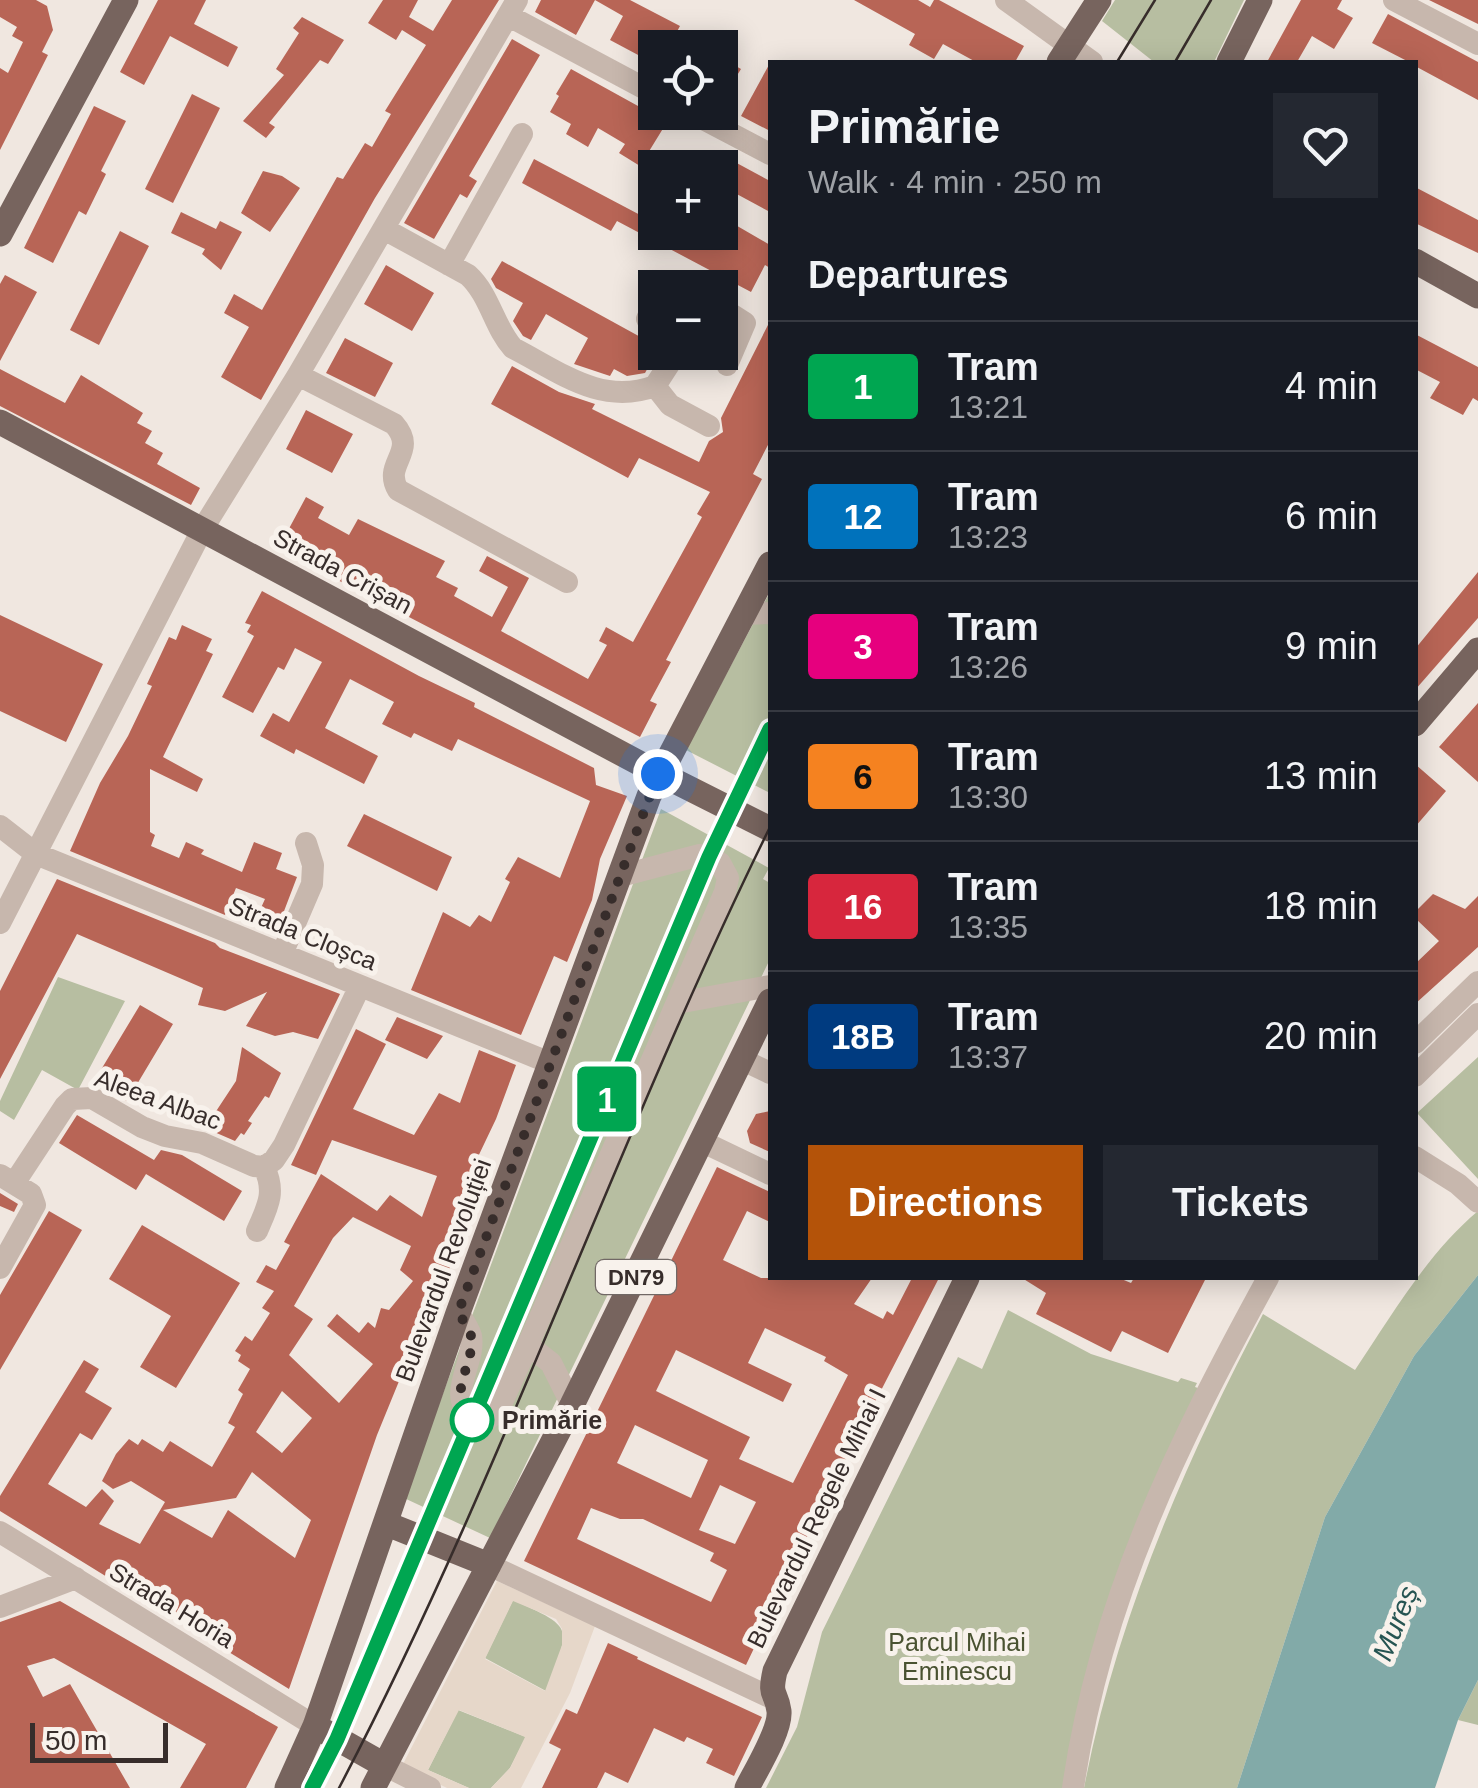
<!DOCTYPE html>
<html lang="en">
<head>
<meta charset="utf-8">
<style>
  :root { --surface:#171b24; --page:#242831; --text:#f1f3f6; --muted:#9ea1a6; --line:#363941; --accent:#b45309 }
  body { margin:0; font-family:Helvetica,sans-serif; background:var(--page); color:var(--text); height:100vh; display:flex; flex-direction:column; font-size:38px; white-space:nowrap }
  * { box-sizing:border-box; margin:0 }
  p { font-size:32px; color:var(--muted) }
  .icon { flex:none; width:55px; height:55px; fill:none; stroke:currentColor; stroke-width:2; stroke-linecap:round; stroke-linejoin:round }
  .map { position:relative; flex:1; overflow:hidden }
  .panel { position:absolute; left:768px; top:60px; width:650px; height:1220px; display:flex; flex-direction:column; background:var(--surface); border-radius:0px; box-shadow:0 5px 25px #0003 }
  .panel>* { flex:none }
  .badge { padding:0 20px; border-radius:8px; font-size:35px; line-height:65px }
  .fabs { position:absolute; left:638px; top:30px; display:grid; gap:20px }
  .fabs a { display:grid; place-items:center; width:100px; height:100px; border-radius:0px; background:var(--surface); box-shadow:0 5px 25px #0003; font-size:50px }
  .scale { position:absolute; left:30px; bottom:25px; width:138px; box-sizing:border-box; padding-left:10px; border:5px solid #372d2b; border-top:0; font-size:28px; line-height:35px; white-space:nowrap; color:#372d2b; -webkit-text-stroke:8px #f8f2ec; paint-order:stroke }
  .you { position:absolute; width:50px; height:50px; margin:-25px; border:8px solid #fff; border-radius:50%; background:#1a73e8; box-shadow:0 0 0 15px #1a73e833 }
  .map>.badge { position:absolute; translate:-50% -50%; box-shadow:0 0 0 5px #fff }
  h2 { padding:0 40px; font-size:38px; line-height:90px }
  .round { display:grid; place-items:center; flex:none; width:105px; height:105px; border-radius:0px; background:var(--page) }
  .headline { display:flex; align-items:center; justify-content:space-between; height:170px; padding:0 40px }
  h1 { font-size:48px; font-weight:800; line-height:75px }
  .cta { display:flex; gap:20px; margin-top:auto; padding:20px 40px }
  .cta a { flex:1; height:115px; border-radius:0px; background:var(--accent); color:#fff; font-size:40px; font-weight:800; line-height:115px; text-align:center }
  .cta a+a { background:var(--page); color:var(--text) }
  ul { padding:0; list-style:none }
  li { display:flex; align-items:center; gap:30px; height:130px; padding:0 40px; border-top:2px solid var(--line) }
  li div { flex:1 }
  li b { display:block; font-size:38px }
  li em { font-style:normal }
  li .badge { min-width:110px; font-weight:700; text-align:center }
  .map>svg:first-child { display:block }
  .green { fill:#b7bea1 }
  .plaza { fill:#e6d7c9; fill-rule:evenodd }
  .water { fill:#82aaa8 }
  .building { fill:#b86556; fill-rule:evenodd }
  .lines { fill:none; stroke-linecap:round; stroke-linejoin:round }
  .minor { stroke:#c7b7ad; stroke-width:22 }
  .major { stroke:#77645e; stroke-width:25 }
  .tram { stroke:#372d2b; stroke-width:2.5 }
  .line-casing { stroke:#fff; stroke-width:22 }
  .line { stroke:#00a651; stroke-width:15 }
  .walk { stroke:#372d2b; stroke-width:10; stroke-dasharray:0 18 }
  .stop-dot { fill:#fff; stroke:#00a651; stroke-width:5 }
  .labels { text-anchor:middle; stroke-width:10; stroke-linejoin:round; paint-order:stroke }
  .shield { fill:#f8f2ec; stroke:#716865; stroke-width:2.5 }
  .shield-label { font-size:22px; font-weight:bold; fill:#372d2b }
  .street-label { font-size:25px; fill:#372d2b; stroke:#f8f2ec }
  .stop-label { font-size:25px; font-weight:bold; fill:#372d2b; stroke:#f8f2ec; text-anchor:start }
  .park-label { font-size:25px; fill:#495231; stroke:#f8f2ec }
  .water-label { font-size:28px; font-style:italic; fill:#255452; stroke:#f8f2ec }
</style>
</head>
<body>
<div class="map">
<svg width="1478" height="1788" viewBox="0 0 1478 1788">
  <rect width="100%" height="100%" fill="#f0e7e0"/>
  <path class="green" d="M1115,0H1244L1214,62H1154L1102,21Z
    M770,592V793L686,750Z
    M661,809L769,868L763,879L770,883V959L490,1538L404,1498Z
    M58,977L125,1001L78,1090L42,1070L14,1120L0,1111V1101Z
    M1478,1057V1179L1417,1113Z
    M1478,1211V1275L1414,1356L1325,1517L1237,1788H1084C1116,1621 1184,1464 1263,1314L1355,1370C1392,1315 1427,1254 1478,1211Z
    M1008,1310L1091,1354L1178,1382L1181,1378L1197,1383L1195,1387L1198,1388L1064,1788H766L797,1727L822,1632L958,1357L982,1369Z
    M513,1600C578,1629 569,1627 546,1691L485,1658Z
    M1478,1680V1725L1458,1720Z
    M458,1710L526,1737L510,1768L491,1788H469L428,1770Z"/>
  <path class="plaza" d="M497,1581L595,1626L570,1693L521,1788H491L510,1768L525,1737L459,1710L428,1770L469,1788H447L402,1766ZM513,1601L556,1619L562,1629V1645L545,1691L485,1659Z"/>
  <path class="water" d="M1478,1275V1680L1458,1720L1435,1788H1237L1325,1517L1414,1356Z"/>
  <path class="building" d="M0,0H36L47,6L53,30L42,52L48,55L0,150V68L8,73L23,42L12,36L17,27L0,17Z
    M158,0H206L194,24L238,47L228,67L170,36L144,85L120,72Z
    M383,0H418L409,17L433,31L452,0H499L375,198L261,400L221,377L249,327L224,313L234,294L262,310L337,177L343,179L365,143L372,147L391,114L385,111L426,45L402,30L396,40L368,23Z
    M541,0H630L680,26L668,48H655V64L610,40L623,16L595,0L576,35L535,12Z
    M854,0H918L930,7L934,0H939L1024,46L1015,62H976L943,44L934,59L909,45L915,34Z
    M1301,0H1342L1337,9L1353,18L1334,49L1312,36L1297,62H1267Z
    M1429,0H1478V24Z
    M1388,14L1478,62V100L1415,66V62H1409L1372,43Z
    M302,17L344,40L328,64L320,60L269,123L275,127L266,138L243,121L284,75L276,69L299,33L293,28Z
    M512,39L540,55L469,176L477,181L467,198L460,194L434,239L404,223Z
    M720,57L741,69L720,103Z
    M770,63V131L741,116Z
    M571,69L667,122L640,166L619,153L625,144L598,128L588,147L566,134L571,124L550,112L559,96L556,94Z
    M192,94L220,108L173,203L145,189Z
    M94,106L126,121L101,171L106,174L86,215L79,211L53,263L24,248Z
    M720,154L770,181V212L720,185Z
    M534,159L644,217L655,197V232H720V216L770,245V268L765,265L751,292L617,221L611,231L522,183Z
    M263,171L282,176L300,188L270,232L241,213Z
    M1415,187L1478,220V253L1415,223Z
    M181,212L216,229L220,221L242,232L221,270L202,254L205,249L171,233Z
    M120,231L149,246L99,345L70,330Z
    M502,261L655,345V355L645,373L627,376L614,369L610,376L574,364L588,338L546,314L531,340L523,336L513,321L523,303L496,288L491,279Z
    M386,265L434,293L412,331L364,304Z
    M5,275L37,292L0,361V284Z
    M770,321V441L753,474L762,479L666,660L671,662L650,701L657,704L640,737L278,549L306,497L324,507L318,518L349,535L358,519L445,561L436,577L458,588L454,596L492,617L508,587L479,571L487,556L529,578L501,631L588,679L607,645L599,641L606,627L633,642L702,517L697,514L710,492L639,458L628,478L491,404L512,366L559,392L595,404L592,409L699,462L709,441L723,432L721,418Z
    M1415,334L1478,367V401L1473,398L1463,415L1430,398L1440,382L1415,369Z
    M345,338L393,363L375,397L326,373Z
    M0,369L65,403L81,375L143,413L137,423L152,431L145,443L163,453L157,464L200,488L191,505L0,406Z
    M306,410L353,434L332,473L286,449Z
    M1478,572V618L1415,690V649Z
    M262,591L419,676L475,703L474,707L594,768L596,785L627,796L600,859L592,900L567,962L554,956L521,1035L411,990L443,912L470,927L479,915L491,922L510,882L505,879L518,857L560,878L590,801L458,739L452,751L414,733L411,738L382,724L394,702L350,679L325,728L378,756L364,784L296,749L294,754L260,736L273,713L289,722L322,662L295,648L284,670L278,667L253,713L222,697L254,636L247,632L251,625L245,623Z
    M0,615L103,664L66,742L0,711Z
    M182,625L212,639L206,651L213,654L163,757L203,779L197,792L150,769V832L155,835L151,846L179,858L186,842L204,850L201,854L242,872L254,842L282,853L276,869L297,877L281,919L260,910L265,899L236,888L225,915L70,851L100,783L128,736L152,686L147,684L169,637L176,640Z
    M1478,703V782L1439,747Z
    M1415,764L1446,791L1415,827Z
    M364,814L452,857L437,891L347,846Z
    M57,879L215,943L220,948L340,994L318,1039L293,1032L275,1036L246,1026L267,992L225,1011L198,1005L203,988L77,934L0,1079V991Z
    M1433,894L1465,909L1478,896V947L1415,1004V964L1439,941L1415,918V912Z
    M140,1005L173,1024L127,1101L93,1083Z
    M397,1017L443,1036L427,1059L385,1040Z
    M356,1029L386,1044L353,1109L414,1135L439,1093L460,1103L479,1050L516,1065L496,1119L465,1184L475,1186L439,1303L433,1298L377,1435L289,1689L0,1511V1496L84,1360L99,1369L85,1392L112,1408L92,1440L80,1433L48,1484L86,1507L102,1489L114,1501L99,1524L140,1544L165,1502L131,1481L113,1489L102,1481L116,1454L129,1439L138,1445L142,1439L163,1452L170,1441L212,1467L235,1427L228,1423L243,1394L238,1390L250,1369L238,1361L241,1355L235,1351L245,1336L252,1341L270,1313L262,1308L274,1291L256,1282L266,1265L276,1270L290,1245L284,1242L321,1174L377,1211L390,1195L422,1217L437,1176L332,1140L316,1175L291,1165ZM353,1217L411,1246L400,1270L413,1281L389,1310L381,1308L375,1328L368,1322L359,1333L337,1314L327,1326L373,1364L339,1403L289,1355L313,1319L294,1306L333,1238ZM282,1391L312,1418L282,1453L256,1432ZM252,1472L311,1520L295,1558L228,1510L212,1538L163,1510L236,1498Z
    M242,1047L281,1073L269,1098L265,1096L248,1121L252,1123L244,1135L241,1133L235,1141L205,1128L236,1081Z
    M770,1111V1152L750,1143L747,1131L756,1114Z
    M77,1115L154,1160L161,1150L182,1155L242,1191L224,1221L146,1174L136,1190L59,1143Z
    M717,1167L770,1192V1222L747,1211L723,1260L761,1278H872L854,1304L883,1319L887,1311L893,1315L912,1278H939L825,1499L746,1665L524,1561ZM765,1328L826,1357L824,1361L848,1375L793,1483L739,1459L750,1437L656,1391L676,1350L783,1402L792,1384L748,1363ZM635,1425L708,1460L691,1498L617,1463ZM720,1485L756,1502L735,1544L699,1530ZM591,1508L620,1519H643L714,1553L710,1561L727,1570L711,1602L577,1539Z
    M0,1193L18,1204L14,1212L0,1206Z
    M49,1211L82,1230L0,1370V1295Z
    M142,1225L240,1283L176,1388L140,1367L171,1316L109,1279Z
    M1022,1278H1119L1131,1283L1134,1278H1206L1168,1353L1122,1331L1111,1352L1036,1314L1046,1293Z
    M60,1601L278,1727L246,1788H180L206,1744L54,1658L27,1666L43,1697L70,1684L130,1788H0V1622Z
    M608,1643L638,1657L637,1659L762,1717L734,1776L706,1763L713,1749L687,1737L684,1742L654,1728L628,1783L605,1772L597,1788H542L561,1749L549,1743L566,1709L577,1714Z"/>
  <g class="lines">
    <path class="minor" d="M1006,0L1092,62
      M1394,0L1478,44
      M509,16L655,94
      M690,112L770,154
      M384,229L468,275C490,295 494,327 513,348C560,372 601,406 655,386L677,352
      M449,265L522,134
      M663,288L664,286
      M655,302L647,319L655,325
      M720,307L745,323L727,365
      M298,375L394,424C419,452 382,463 398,490L567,582
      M655,386L670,405L709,426
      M743,614L770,613
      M0,826L36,854L550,1063
      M0,923L202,530L298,375L517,0
      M282,954L312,884L313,865L306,843
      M677,1003L770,986
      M1415,1043L1478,982
      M743,1060L770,1073
      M1415,1076L1478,1014
      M703,1142L770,1174
      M1415,1157L1458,1184L1478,1202
      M264,1167L274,1160L284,1145L360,986
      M0,1175L31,1194L35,1205L0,1268
      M15,1182L65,1106L72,1099L92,1098L142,1127L165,1136L202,1143L254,1166L264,1167
      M257,1231C268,1206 276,1192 264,1167
      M458,1313C463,1320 469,1328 471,1336C476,1364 445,1394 473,1417L487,1419L497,1413L528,1345L725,892L728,878L720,863L700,855L620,876
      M528,1345L551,1363L572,1405
      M0,1532L315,1726
      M489,1565L774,1699
      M0,1607L76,1578
      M384,1765L430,1788
      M1073,1788C1100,1600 1178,1442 1268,1278"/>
    <path class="major" d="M1059,62L1099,0
      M1229,62L1260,0
      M0,234L126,0
      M1415,261L1478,296
      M0,422L641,764L770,829
      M1415,724L1478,650
      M387,1524L489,1565
      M315,1726L384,1765
      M287,1788L315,1726L458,1313L649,796L770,564
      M373,1788L572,1405L770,1001
      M747,1788C756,1770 781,1730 779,1711C776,1690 769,1698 775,1671L967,1278"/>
    <path class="tram" d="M1117,62L1155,0
      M1175,62L1211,0
      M312,1788L337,1739L709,857L770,729
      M339,1788C502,1477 615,1142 770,827"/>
  </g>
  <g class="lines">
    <g class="line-casing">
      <path id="line" d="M312,1788L337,1739L709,857L770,729"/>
    </g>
    <use href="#line" class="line"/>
    <path class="walk" d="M472,1420L473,1417C444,1394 476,1364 471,1336C469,1328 463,1320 458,1313L658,774"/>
  </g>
  <circle class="stop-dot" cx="472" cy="1420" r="20"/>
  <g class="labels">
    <rect class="shield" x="596" y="1260" width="80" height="34" rx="8"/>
    <g class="shield-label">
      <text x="636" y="1285">DN79</text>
    </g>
    <g class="street-label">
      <text transform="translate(343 571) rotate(28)" y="9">Strada Crișan</text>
      <text transform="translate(303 933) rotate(22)" y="9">Strada Cloșca</text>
      <text transform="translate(158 1099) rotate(20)" y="9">Aleea Albac</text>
      <text transform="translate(443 1270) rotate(-70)" y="9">Bulevardul Revoluției</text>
      <text transform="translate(816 1518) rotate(-64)" y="9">Bulevardul Regele Mihai I</text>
      <text transform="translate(172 1605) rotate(31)" y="9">Strada Horia</text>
    </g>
    <g class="stop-label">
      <text x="502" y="1429">Primărie</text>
    </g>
    <g class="park-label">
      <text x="957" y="1651">Parcul Mihai<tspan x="957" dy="29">Eminescu</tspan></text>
    </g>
    <g class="water-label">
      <text transform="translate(1395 1623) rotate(-68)" y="10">Mureș</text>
    </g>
  </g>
</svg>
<div class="fabs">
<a><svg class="icon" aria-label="locate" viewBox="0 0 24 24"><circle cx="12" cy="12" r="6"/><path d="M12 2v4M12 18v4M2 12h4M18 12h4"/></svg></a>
<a>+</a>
<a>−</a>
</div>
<div class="scale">50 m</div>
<div class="you" style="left:658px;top:774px"></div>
<b class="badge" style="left:607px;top:1099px;background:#00a651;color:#fff">1</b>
<section class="panel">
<div class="headline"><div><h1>Primărie</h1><p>Walk · 4 min · 250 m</p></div><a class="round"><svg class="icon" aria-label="heart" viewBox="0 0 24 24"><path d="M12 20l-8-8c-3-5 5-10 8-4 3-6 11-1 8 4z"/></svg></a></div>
<h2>Departures</h2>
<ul>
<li><span class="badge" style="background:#00a651;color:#fff">1</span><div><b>Tram</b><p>13:21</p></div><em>4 min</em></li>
<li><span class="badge" style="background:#0072bc;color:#fff">12</span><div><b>Tram</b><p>13:23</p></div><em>6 min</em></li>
<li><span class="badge" style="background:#e6007e;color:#fff">3</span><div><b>Tram</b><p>13:26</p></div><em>9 min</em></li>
<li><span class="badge" style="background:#f58220;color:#111">6</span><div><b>Tram</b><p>13:30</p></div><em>13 min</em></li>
<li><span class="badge" style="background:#d7263d;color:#fff">16</span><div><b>Tram</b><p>13:35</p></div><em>18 min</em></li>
<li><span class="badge" style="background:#003b80;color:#fff">18B</span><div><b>Tram</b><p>13:37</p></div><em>20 min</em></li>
</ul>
<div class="cta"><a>Directions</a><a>Tickets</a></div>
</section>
</div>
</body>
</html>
